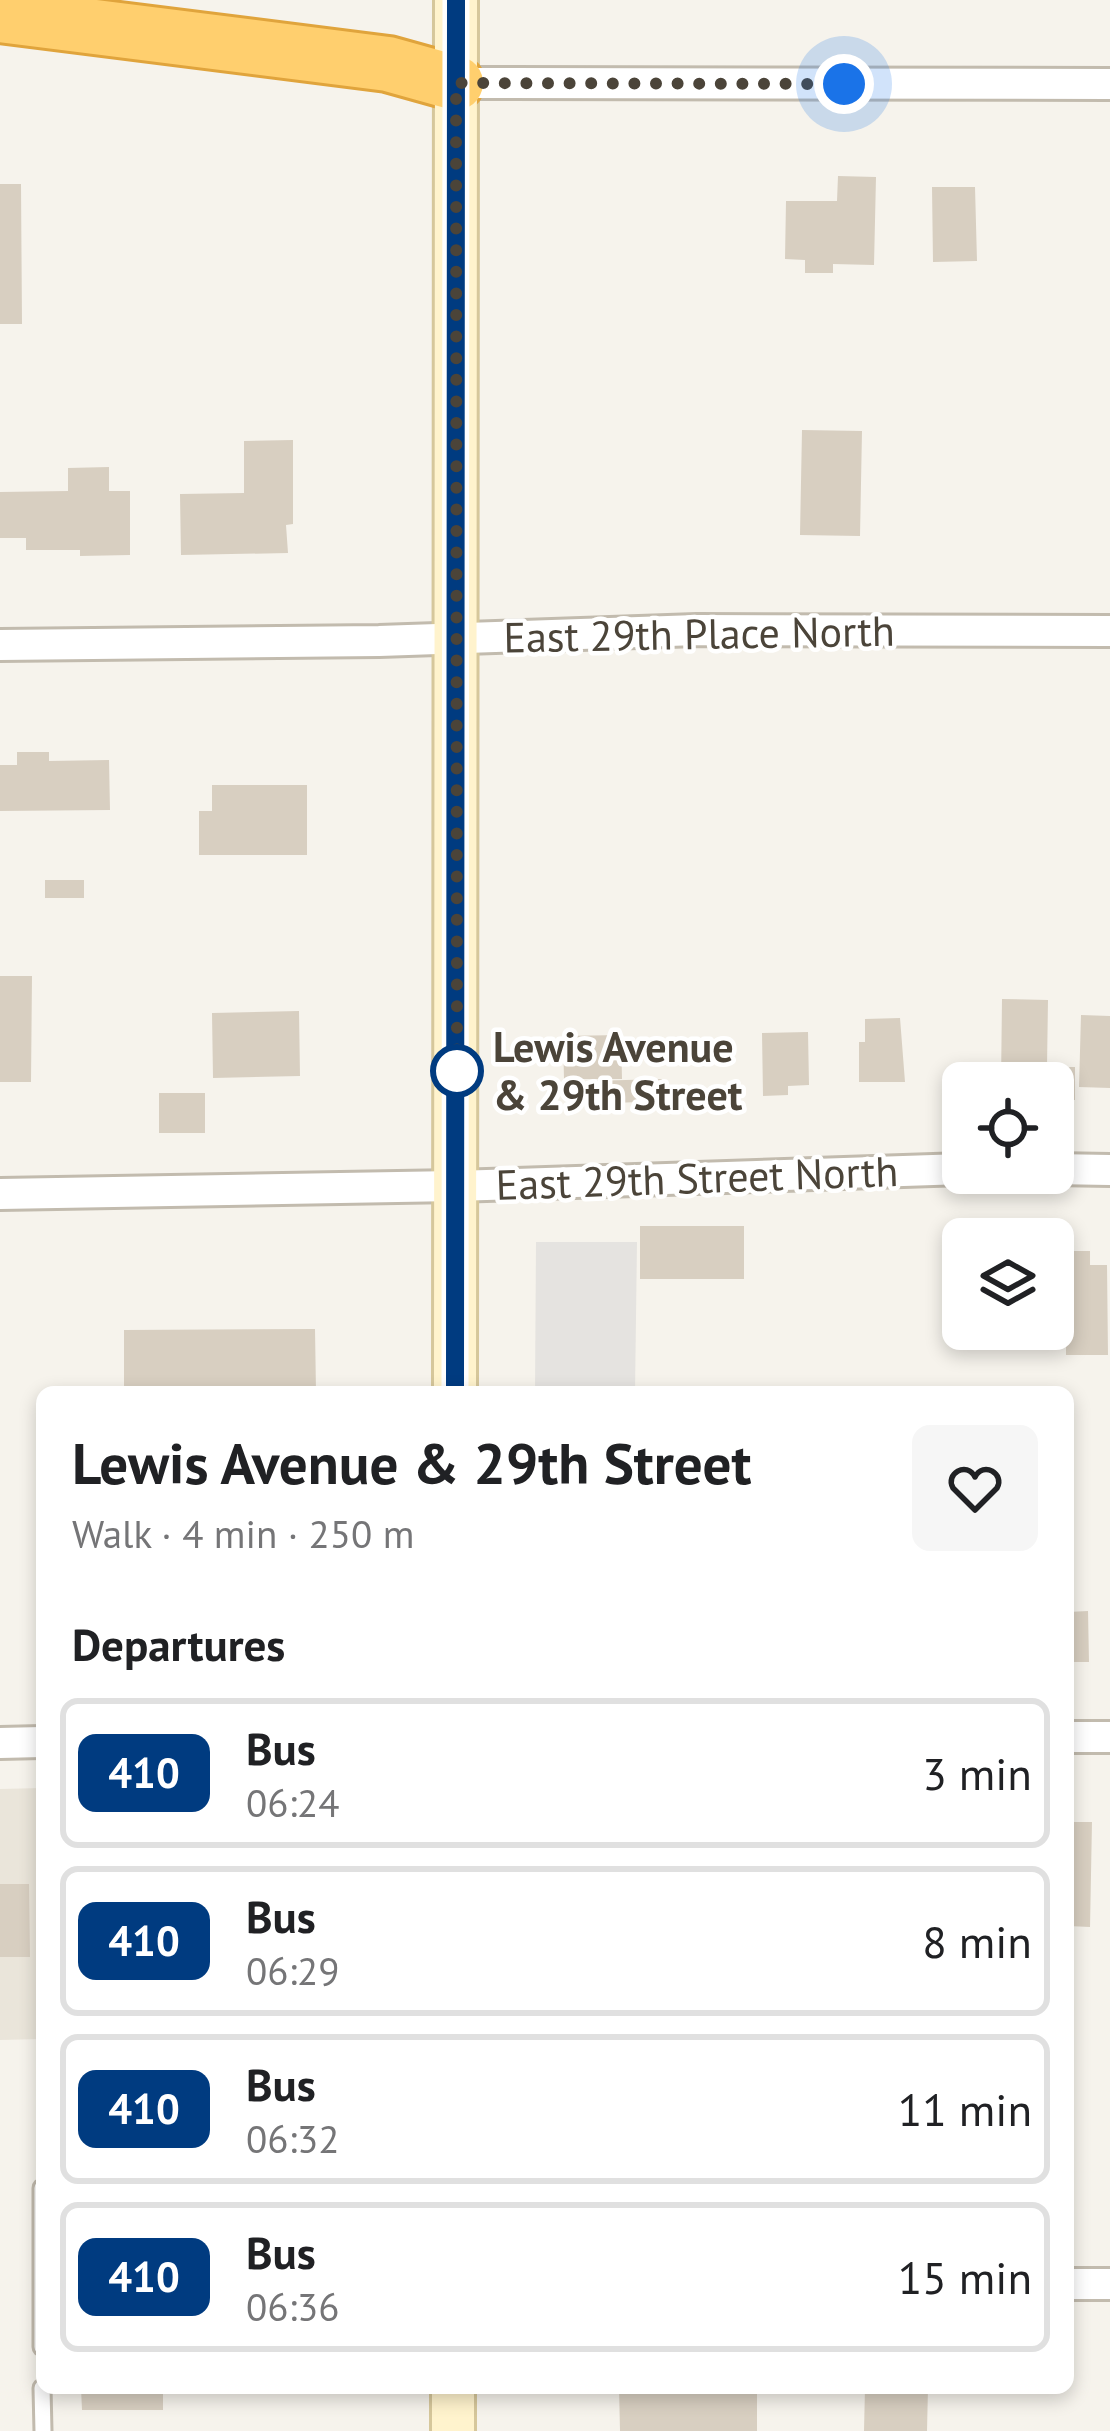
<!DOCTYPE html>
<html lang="en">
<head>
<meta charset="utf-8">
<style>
  :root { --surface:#fff; --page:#f6f6f6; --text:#202124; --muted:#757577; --line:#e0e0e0 }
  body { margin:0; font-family:"PT Sans",sans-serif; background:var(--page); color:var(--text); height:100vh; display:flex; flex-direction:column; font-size:45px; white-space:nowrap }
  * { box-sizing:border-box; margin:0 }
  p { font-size:39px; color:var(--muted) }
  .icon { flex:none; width:66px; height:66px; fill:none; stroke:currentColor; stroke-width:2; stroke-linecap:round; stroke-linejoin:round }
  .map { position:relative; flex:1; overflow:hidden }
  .sheet { position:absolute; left:36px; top:1386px; width:1038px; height:1008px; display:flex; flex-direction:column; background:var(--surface); border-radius:18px; box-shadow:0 6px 18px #0003 }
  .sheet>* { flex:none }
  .badge { padding:0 24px; border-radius:18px; font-size:42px; line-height:78px }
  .controls { position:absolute; left:942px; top:1062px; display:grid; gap:24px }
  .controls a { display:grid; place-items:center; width:132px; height:132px; border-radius:18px; background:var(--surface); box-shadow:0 6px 18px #0003; font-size:60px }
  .you { position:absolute; width:60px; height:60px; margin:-30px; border:9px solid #fff; border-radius:50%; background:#1a73e8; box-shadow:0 0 0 18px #1a73e833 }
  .map>.badge { position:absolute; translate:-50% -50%; box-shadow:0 0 0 6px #fff }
  h2 { padding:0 36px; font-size:45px; line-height:108px }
  .round { display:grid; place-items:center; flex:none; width:126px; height:126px; border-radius:18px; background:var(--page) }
  .headline { display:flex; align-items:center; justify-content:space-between; height:204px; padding:0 36px }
  h1 { font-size:57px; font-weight:700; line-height:90px }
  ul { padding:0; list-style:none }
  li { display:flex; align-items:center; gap:36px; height:150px; margin:0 24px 18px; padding:0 12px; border:6px solid var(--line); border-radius:18px }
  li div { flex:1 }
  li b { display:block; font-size:45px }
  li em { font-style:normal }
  li .badge { min-width:132px; font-weight:700; text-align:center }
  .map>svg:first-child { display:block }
  .residential { fill:#eae5da }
  .parking { fill:#e5e3e0 }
  .building { fill:#d8cfc1 }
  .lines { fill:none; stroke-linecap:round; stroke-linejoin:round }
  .lane-casing { stroke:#c2bbae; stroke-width:21 }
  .street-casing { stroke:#c2bbae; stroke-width:36 }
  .secondary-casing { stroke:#d6c79b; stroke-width:48 }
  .highway-casing { stroke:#e0a43c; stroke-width:60 }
  .lane { stroke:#fff; stroke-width:15 }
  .street { stroke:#fff; stroke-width:30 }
  .secondary { stroke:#fff3cd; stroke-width:42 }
  .highway { stroke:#ffcf6e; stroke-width:54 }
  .line-casing { stroke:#fff; stroke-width:27 }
  .line { stroke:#003b80; stroke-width:18 }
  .walk { stroke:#4b4439; stroke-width:12; stroke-dasharray:0 21.6 }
  .stop-dot { fill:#fff; stroke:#003b80; stroke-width:6 }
  .labels { text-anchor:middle; stroke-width:9; stroke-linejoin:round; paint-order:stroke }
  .street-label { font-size:42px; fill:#4b4439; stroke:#fff }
  .stop-label { font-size:42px; font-weight:bold; fill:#4b4439; stroke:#fff; text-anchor:start }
</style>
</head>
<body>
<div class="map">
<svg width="1110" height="2431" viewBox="0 0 1110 2431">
  <rect width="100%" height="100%" fill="#f6f3ec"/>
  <path class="residential" d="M42,1788V2039L0,2040V1789Z"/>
  <path class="parking" d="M536,1242H637L635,1392H535Z"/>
  <path class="building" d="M838,176L876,177L874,265L833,264V273H805V260L785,259L786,201H837Z
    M0,184H21L22,324H0Z
    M932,187H975L977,261L933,262Z
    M802,430L862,431L860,536L800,535Z
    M293,440V524L286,525L288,553L181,555L180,494L244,493V441Z
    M109,467V491H130V555L80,556V550H26V538H0V492L68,491V468Z
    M17,752H49V761L109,760L110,810L0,811V765H17Z
    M212,785H307V855H199V811H212Z
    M45,880H84V898H45Z
    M0,976H32L31,1082H0Z
    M1002,999L1048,1000L1047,1067H1075V1100H1053V1083H1001Z
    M299,1011L300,1076L213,1078L212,1013Z
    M1081,1015L1110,1016V1088L1079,1087Z
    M900,1018L905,1082H859V1042H865V1019Z
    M808,1032L809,1085L788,1086V1095L763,1096L762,1033Z
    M621,1035L622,1079H564L563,1036Z
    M662,1079V1101L590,1104L589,1081Z
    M159,1093H205V1133H159Z
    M640,1226H744V1279H640Z
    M1053,1251H1090V1265H1107L1108,1355H1066V1335H1031V1329H1053Z
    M315,1329L316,1392H124V1330Z
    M1088,1611L1089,1662H1068V1612Z
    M1068,1822H1092L1090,1927L1068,1926Z
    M0,1884H29L30,1957H0Z
    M81,2388H163V2410H82Z
    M619,2388H757V2431H620Z
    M865,2388H928L927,2431H864Z"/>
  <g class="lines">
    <g class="lane-casing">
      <path id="lane" d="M42,2188V2347
        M42,2388L43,2431"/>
    </g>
    <g class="street-casing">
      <path id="street" d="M456,83L1110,84
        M0,645L379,641L697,630L1110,631
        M1053,1169L1110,1170
        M0,1194L455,1186L963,1169
        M1068,1737H1110
        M0,1743L42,1742
        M1068,2284H1110"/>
    </g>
    <g class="secondary-casing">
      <path id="secondary" d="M455,1392L456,0
        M453,2431V2388"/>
    </g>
    <g class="highway-casing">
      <path id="highway" d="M0,15L388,64L456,83"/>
    </g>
    <use href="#lane" class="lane"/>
    <use href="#street" class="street"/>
    <use href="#secondary" class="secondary"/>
    <use href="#highway" class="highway"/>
  </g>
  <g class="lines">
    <g class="line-casing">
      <path id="line" d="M455,1392L456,0"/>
    </g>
    <use href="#line" class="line"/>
    <path class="walk" d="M457,1071L456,83L844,84"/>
  </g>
  <circle class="stop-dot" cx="457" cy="1071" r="24"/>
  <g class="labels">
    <g class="street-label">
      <text transform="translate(699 634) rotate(-1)" y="15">East 29th Place North</text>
      <text transform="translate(697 1178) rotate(-2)" y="15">East 29th Street North</text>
    </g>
    <g class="stop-label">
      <text x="493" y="1062">Lewis Avenue<tspan x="493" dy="48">&amp; 29th Street</tspan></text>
    </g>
  </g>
</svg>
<div class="controls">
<a><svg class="icon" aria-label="locate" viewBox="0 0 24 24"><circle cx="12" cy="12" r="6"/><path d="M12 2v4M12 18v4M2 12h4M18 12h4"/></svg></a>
<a><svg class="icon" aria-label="layers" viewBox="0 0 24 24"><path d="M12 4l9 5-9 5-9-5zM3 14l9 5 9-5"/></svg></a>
</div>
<div class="you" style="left:844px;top:84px"></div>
<section class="sheet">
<div class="headline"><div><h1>Lewis Avenue &amp; 29th Street</h1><p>Walk · 4 min · 250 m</p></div><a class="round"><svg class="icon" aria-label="heart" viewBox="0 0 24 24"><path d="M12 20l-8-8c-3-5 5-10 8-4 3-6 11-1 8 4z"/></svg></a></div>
<h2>Departures</h2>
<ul>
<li><span class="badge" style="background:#003b80;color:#fff">410</span><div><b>Bus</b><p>06:24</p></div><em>3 min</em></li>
<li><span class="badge" style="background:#003b80;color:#fff">410</span><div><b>Bus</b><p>06:29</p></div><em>8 min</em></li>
<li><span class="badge" style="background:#003b80;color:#fff">410</span><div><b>Bus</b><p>06:32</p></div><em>11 min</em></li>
<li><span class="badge" style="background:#003b80;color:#fff">410</span><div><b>Bus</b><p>06:36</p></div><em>15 min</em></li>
</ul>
</section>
</div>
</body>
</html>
